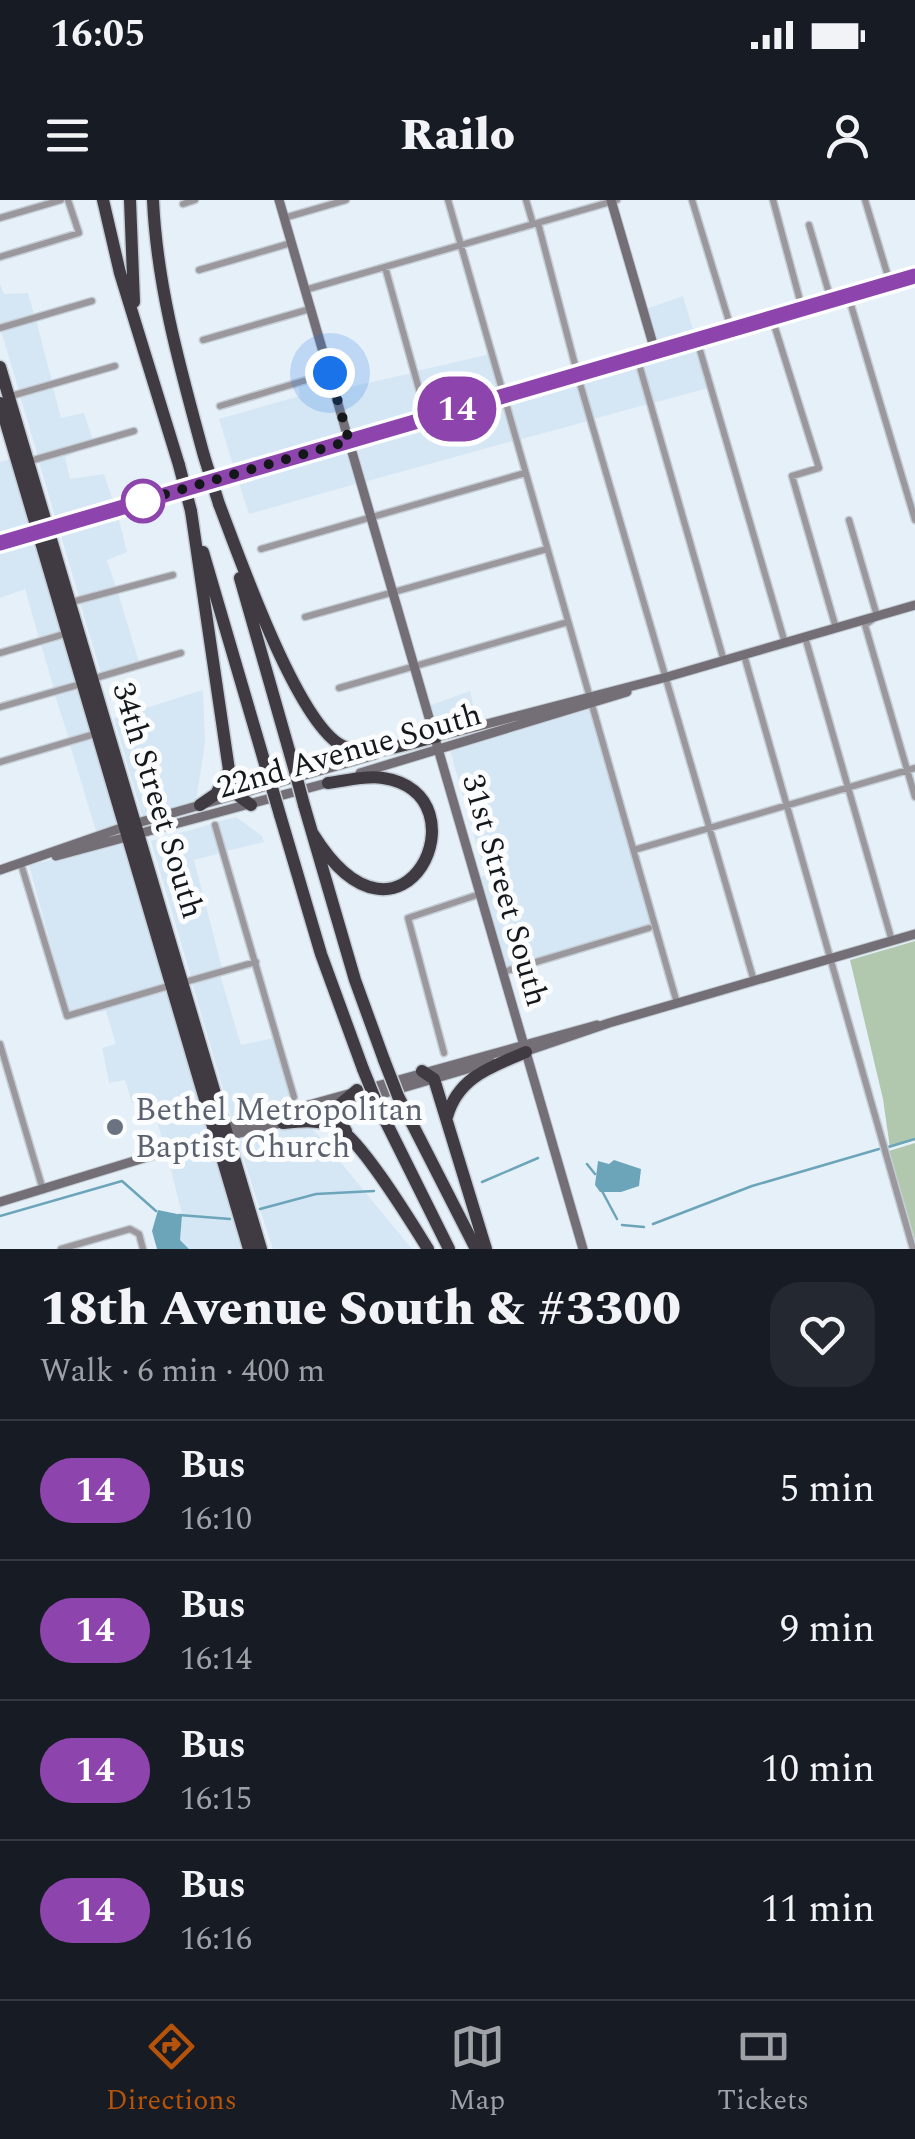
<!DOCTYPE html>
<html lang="en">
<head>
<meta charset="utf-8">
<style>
  :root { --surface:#171b24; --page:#242831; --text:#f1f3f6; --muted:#9ea1a6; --line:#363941; --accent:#b45309 }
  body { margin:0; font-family:Spectral,serif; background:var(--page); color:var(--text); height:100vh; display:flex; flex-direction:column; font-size:38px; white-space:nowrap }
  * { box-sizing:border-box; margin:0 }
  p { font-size:32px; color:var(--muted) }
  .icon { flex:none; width:55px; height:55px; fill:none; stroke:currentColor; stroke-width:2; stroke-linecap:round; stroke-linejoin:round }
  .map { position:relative; height:1049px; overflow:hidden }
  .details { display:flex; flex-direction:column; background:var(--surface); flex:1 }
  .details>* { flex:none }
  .badge { padding:0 20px; border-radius:32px; font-size:35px; line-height:65px }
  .you { position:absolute; width:50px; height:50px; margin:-25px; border:8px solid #fff; border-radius:50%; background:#1a73e8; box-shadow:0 0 0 15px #1a73e833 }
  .map>.badge { position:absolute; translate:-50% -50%; box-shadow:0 0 0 5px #fff }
  .round { display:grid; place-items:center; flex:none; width:105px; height:105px; border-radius:30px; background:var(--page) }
  .summary { display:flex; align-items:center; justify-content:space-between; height:170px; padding:0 40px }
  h1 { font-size:48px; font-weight:800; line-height:75px }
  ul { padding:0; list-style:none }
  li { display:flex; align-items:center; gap:30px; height:140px; padding:0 40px; border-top:2px solid var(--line) }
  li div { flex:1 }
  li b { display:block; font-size:38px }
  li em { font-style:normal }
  li .badge { min-width:110px; font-weight:700; text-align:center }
  .status { display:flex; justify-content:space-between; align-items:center; height:70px; padding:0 50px; background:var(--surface); direction:ltr }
  .status svg { height:28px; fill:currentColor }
  header { display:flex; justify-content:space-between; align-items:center; height:130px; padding:0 40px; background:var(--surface); font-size:45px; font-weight:800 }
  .tabs { display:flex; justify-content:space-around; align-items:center; height:140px; border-top:2px solid var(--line); background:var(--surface); font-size:28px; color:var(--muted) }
  .tabs a { display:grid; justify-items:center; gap:5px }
  .tabs .on { color:var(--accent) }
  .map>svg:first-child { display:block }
  .built { fill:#d5e6f4 }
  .green { fill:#b1c8ae }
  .water { fill:#6ca5b9 }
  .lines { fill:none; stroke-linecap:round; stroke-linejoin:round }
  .stream { stroke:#6ca5b9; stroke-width:2.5 }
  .street-casing { stroke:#c4cdd5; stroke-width:9 }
  .secondary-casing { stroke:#c4cdd5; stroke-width:11 }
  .highway-casing { stroke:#c4cdd5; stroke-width:15 }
  .street { stroke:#9b989d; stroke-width:6 }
  .secondary { stroke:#746f76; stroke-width:9 }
  .highway { stroke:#403b43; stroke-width:12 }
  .highway-bridge-casing { stroke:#c4cdd5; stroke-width:15; stroke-linecap:butt }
  .highway-bridge { stroke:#403b43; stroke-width:12 }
  .line-casing { stroke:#fff; stroke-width:22 }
  .line { stroke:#8e44ad; stroke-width:15 }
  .walk { stroke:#14181b; stroke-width:10; stroke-dasharray:0 18 }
  .stop-dot { fill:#fff; stroke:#8e44ad; stroke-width:5 }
  .worship-dot { fill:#6b7280; stroke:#fafcfe; stroke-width:4 }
  .labels { text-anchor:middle; stroke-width:10; stroke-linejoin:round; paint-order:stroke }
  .street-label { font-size:32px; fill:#14181b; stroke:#fafcfe }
  .worship-label { font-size:32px; fill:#5b616d; stroke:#fafcfe; text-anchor:start }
</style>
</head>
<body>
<div class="status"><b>16:05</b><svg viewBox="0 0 49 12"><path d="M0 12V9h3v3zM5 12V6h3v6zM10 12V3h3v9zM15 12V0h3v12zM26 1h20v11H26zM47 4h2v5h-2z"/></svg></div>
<header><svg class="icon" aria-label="menu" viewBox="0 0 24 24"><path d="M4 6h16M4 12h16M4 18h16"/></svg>Railo<svg class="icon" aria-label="person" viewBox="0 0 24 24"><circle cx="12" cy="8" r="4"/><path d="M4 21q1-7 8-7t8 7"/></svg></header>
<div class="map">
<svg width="915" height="1049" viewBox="0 0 915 1049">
  <rect width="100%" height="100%" fill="#e6f0f9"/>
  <path class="built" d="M0,84L4,94L28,93L34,115L0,125Z
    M683,96L695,136L657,147L646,109Z
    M36,120L52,181L19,191L1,131Z
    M694,142L708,188L653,203L640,160Z
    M490,154L502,193L429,214L417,171Z
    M635,161L648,204L593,219L582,175Z
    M412,173L424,216L351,238L337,190Z
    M328,177L346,239L235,271L219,219L300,196L298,186Z
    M576,177L588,221L518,240L509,197Z
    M53,187L61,218L84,213L93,240L38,256L20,196Z
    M503,198L513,241L364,282L353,243Z
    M95,245L65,257L70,279L104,274L115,306L57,323L39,262Z
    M347,245L359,283L249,314L237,277Z
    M11,259L32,330L0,340V262Z
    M117,312L127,352L107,360L116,387L79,397L59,329Z
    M34,336L62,432L39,438L25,389L0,398V346Z
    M118,393L139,462L101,473L80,403Z
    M64,438L77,482L54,489L41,444Z
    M78,488L92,532L69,539L55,495Z
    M203,490L205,544L196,600L143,619L114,518Z
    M470,491L477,523L444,532L443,526L436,528L429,506Z
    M590,508L653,728L650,725L506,767L479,678L485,675L450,550Z
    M94,538L121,625L97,634L70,545Z
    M236,617L262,636L264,642L226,651L217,622Z
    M212,624L221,653L194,660L222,768L191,777L151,641Z
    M126,643L169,783L69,812L29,665Z
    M220,775L241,845L274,838L291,901L298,899L299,904L233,923L192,783Z
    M171,789L213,934L165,948L152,904L132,903L125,880L109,883L102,848L116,844L106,811L83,814Z
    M296,924H307L319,936L412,1049H273L238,942Z
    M214,940L245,1049H189L180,1040L182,1014L167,954Z"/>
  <path class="green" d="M915,741V940L890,948L883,899L850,760Z
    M915,943V1040L889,951Z"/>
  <path class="water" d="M614,960L641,969L639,986L621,992H600L595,985L598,961L609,964Z
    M158,1010L182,1015L180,1040L189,1049H157L152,1031Z"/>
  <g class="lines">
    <path class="stream" d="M888,947L915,939
      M587,964L595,974
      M482,982L538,958
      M602,991L617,1019
      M260,1009L316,994L374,991
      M179,1015L230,1019
      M0,1016L122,981L156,1011
      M653,1024L752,986L879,949
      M622,1025L644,1027"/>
    <g class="street-casing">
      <path id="street" d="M448,0L677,803
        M526,0L533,24
        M692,0L731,128
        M773,0L802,108
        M865,0L890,83
        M183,4L195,0
        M0,18L61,0
        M284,18L346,0
        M538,23L579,180L754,781
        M809,25L831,100
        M0,57L79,33L68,0
        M385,67L427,218
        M199,70L291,43
        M305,90L617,0
        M848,95L915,320
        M772,118L819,268L792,276L836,428
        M0,128L92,101
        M203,140L310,109
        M697,140L785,443
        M637,157L724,461
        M11,196L115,166
        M220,206L330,173
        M30,261L134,231
        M849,320L877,416L865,425L915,597
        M261,349L525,273
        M68,403L173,375
        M305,417L547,349
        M805,437L892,741
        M0,453L68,433
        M744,455L913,1049
        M92,479L181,453
        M339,488L568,422
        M0,507L81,484
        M0,562L98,533
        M215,625L294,897
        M634,650L915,568
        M21,664L67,816L172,785
        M503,772L649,728
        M185,782L256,762
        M0,844L43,990
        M444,853L408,718L480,694
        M61,1049L130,1029L139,1034L143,1049"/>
    </g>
    <g class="secondary-casing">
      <path id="secondary" d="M279,0L583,1049
        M611,0L655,151
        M0,343L915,76
        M433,538L667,477L915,405
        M360,573L627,492
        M56,656L331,582
        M0,670L127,626L375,555
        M521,853L609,823L915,734
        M300,918L491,862
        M223,937L285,922
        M0,1002L216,936L226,928L597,825"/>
    </g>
    <g class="highway-casing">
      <path id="highway" d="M103,0L120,73L179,265
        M130,0L134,102
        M153,0C157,88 181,171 204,256
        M0,167L261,1049
        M0,203L249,1049
        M219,304C238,353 299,530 345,547C373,558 408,543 436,537
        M191,311L229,570L236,594L251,605
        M203,352L265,564
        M240,378L296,575
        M200,605L216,594L229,570
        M304,605L355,780L384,860
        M280,615L321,754L363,869
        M313,634C403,779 489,594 383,578C366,575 345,581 328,583
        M422,871L434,879L486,1049
        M398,896L476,1049
        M378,906L449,1049
        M447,917C458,877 491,867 526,852
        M283,923C302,921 320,919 338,928C362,941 411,1022 428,1049
        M346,931L336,914L338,906L357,890"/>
    </g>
    <use href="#street" class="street"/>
    <use href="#secondary" class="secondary"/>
    <use href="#highway" class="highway"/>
    <g class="highway-bridge-casing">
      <path id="highway-bridge" d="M204,256L219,304
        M179,265L191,311
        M265,564L280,615
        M296,575L304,605
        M384,860L398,896
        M363,869L378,906"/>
    </g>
    <use href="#highway-bridge" class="highway-bridge"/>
  </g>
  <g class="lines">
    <g class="line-casing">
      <path id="line" d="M0,343L915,76"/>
    </g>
    <use href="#line" class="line"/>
    <path class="walk" d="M143,301L128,305L349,241L330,173"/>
  </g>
  <circle class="stop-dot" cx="143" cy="301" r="20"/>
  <circle class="worship-dot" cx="115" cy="927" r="10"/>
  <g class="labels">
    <g class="street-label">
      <text transform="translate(349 550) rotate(-16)" y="11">22nd Avenue South</text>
      <text transform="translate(159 600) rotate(73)" y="11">34th Street South</text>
      <text transform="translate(506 690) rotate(74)" y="11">31st Street South</text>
    </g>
    <g class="worship-label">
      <text x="135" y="920">Bethel Metropolitan<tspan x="135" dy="37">Baptist Church</tspan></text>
    </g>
  </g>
</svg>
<div class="you" style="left:330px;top:173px"></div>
<b class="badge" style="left:457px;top:209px;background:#8e44ad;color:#fff">14</b>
</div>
<section class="details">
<div class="summary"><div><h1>18th Avenue South &amp; #3300</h1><p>Walk · 6 min · 400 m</p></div><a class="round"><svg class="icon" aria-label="heart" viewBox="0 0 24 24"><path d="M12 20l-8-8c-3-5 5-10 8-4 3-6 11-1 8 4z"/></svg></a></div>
<ul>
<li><span class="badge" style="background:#8e44ad;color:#fff">14</span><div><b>Bus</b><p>16:10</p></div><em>5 min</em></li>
<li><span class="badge" style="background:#8e44ad;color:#fff">14</span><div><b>Bus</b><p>16:14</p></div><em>9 min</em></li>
<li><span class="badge" style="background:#8e44ad;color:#fff">14</span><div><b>Bus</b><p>16:15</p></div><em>10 min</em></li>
<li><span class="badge" style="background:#8e44ad;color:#fff">14</span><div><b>Bus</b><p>16:16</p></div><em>11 min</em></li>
</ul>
</section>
<nav class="tabs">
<a class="on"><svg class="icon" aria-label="directions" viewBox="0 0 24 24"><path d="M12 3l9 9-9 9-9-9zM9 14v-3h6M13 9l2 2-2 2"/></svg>Directions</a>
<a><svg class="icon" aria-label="map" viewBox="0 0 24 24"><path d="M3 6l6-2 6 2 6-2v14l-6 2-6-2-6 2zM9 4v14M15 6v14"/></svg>Map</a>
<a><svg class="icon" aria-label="tickets" viewBox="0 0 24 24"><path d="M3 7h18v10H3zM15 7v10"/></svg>Tickets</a>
</nav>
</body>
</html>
